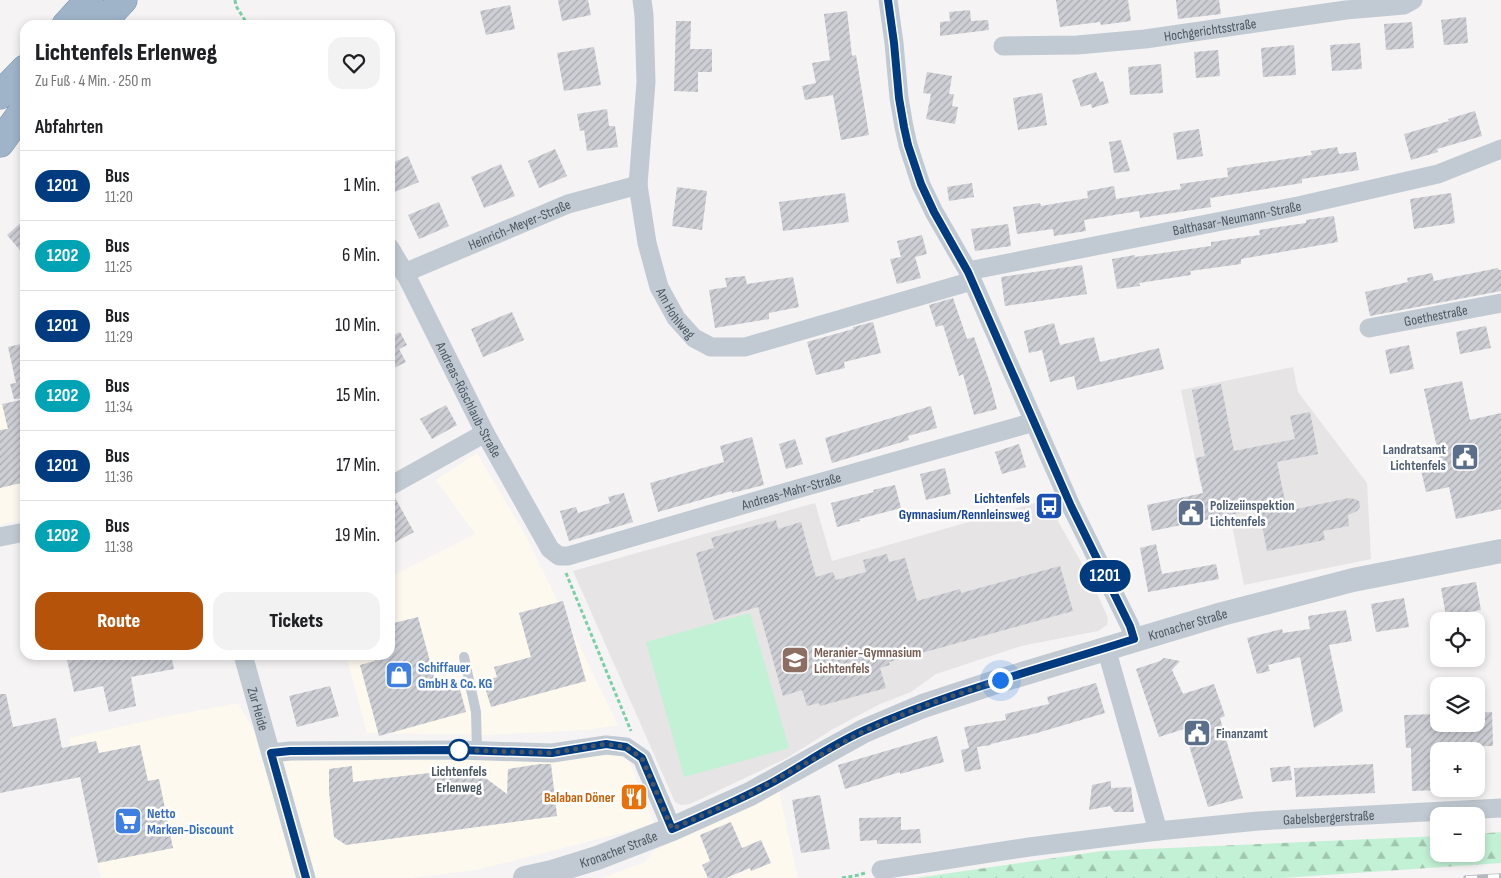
<!DOCTYPE html>
<html lang="de">
<head>
<meta charset="utf-8">
<style>
  :root { --surface:#fff; --page:#f2f2f2; --text:#202124; --muted:#757577; --line:#e0e0e0; --accent:#b45309 }
  body { margin:0; font-family:"Sofia Sans Condensed",sans-serif; background:var(--page); color:var(--text); height:100vh; display:flex; flex-direction:column; font-size:19px; white-space:nowrap }
  * { box-sizing:border-box; margin:0 }
  p { font-size:16px; color:var(--muted) }
  .icon { flex:none; width:28px; height:28px; fill:none; stroke:currentColor; stroke-width:2; stroke-linecap:round; stroke-linejoin:round }
  .map { position:relative; flex:1; overflow:hidden }
  .drawer { position:absolute; left:20px; top:20px; width:375px; height:640px; display:flex; flex-direction:column; background:var(--surface); border-radius:15px; box-shadow:0 2px 8px #0003 }
  .drawer>* { flex:none }
  .badge { padding:0 10px; border-radius:16px; font-size:18px; line-height:32px }
  .buttons { position:absolute; left:1430px; top:612px; display:grid; gap:10px }
  .buttons a { display:grid; place-items:center; width:55px; height:55px; border-radius:10px; background:var(--surface); box-shadow:0 2px 8px #0003; font-size:25px }
  .you { position:absolute; width:25px; height:25px; margin:-12px; border:4px solid #fff; border-radius:50%; background:#1a73e8; box-shadow:0 0 0 8px #1a73e833 }
  .map>.badge { position:absolute; translate:-50% -50%; box-shadow:0 0 0 2px #fff }
  h2 { padding:0 15px; font-size:19px; line-height:45px }
  .round { display:grid; place-items:center; flex:none; width:52px; height:52px; border-radius:15px; background:var(--page) }
  .headline { display:flex; align-items:center; justify-content:space-between; height:85px; padding:0 15px }
  h1 { font-size:24px; font-weight:800; line-height:38px }
  .button { display:flex; gap:10px; margin-top:auto; padding:10px 15px }
  .button a { flex:1; height:58px; border-radius:15px; background:var(--accent); color:#fff; font-size:20px; font-weight:800; line-height:58px; text-align:center }
  .button a+a { background:var(--page); color:var(--text) }
  ul { padding:0; list-style:none }
  li { display:flex; align-items:center; gap:15px; height:70px; padding:0 15px; border-top:1px solid var(--line) }
  li div { flex:1 }
  li b { display:block; font-size:19px }
  li em { font-style:normal }
  li .badge { min-width:55px; font-weight:700; text-align:center }
  .map>svg:first-child { display:block }
  .commercial { fill:#fdf9ef }
  .education { fill:#e6e4e5 }
  .green { fill:#c3f1d5 }
  .forest { fill:url(#forest-firs) }
  .building { fill:url(#building-hatch) }
  .lines { fill:none; stroke-linecap:round; stroke-linejoin:round }
  .trunk-casing { stroke:#7690ad; stroke-width:29 }
  .path { stroke:#7ad0a6; stroke-width:3; stroke-dasharray:4 2.5; stroke-linecap:butt }
  .service { stroke:#c1cad2; stroke-width:10 }
  .minor { stroke:#c1cad2; stroke-width:19 }
  .tertiary { stroke:#c1cad2; stroke-width:24 }
  .trunk { stroke:#9fb4c9; stroke-width:28 }
  .rail-casing { stroke:#b5b8bd; stroke-width:5.5 }
  .rail { stroke:#fff; stroke-width:4; stroke-dasharray:11; stroke-linecap:butt }
  .line-casing { stroke:#fff; stroke-width:11 }
  .line { stroke:#003b80; stroke-width:8 }
  .walk { stroke:#4a5661; stroke-width:5; stroke-dasharray:0 9 }
  .stop-dot { fill:#fff; stroke:#003b80; stroke-width:2.5 }
  .labels { text-anchor:middle; stroke-width:5; stroke-linejoin:round; paint-order:stroke }
  .street-label { font-size:14px; fill:#4a5661; stroke:#fff }
  .service-label { font-size:14px; font-weight:bold; fill:#4e5e75; stroke:#fff; text-anchor:start }
  .transit-label { font-size:14px; font-weight:bold; fill:#164399; stroke:#fff; text-anchor:end }
  .education-label { font-size:14px; font-weight:bold; fill:#785e54; stroke:#fff; text-anchor:start }
  .shop-label { font-size:14px; font-weight:bold; fill:#366cbe; stroke:#fff; text-anchor:start }
  .stop-label { font-size:14px; font-weight:bold; fill:#4a5661; stroke:#fff }
  .food-label { font-size:14px; font-weight:bold; fill:#c56008; stroke:#fff; text-anchor:end }
</style>
</head>
<body>
<div class="map">
<svg width="1501" height="878" viewBox="0 0 1501 878">
  <defs>
    <pattern id="forest-firs" width="22" height="20" patternUnits="userSpaceOnUse" patternTransform="scale(1.25)"><rect width="22" height="20" fill="#c3f1d5"/><path d="M5 1l3.5 6h-7zM16 11l3.5 6h-7z" fill="#a0c6b0"/></pattern>
    <pattern id="building-hatch" width="6" height="6" patternUnits="userSpaceOnUse" patternTransform="scale(1.25)"><rect width="6" height="6" fill="#cdcfd5"/><path d="M-1 1l2-2M0 6l6-6M5 7l2-2" fill="none" stroke="#a8abb0"/></pattern>
  </defs>
  <rect width="100%" height="100%" fill="#f5f3f3"/>
  <path class="commercial" d="M25,399V519L0,525V405Z
    M477,453L526,536L618,725L587,730L490,735L367,733L346,655H390V577L475,534L436,480Z
    M238,703L254,731L262,761L613,753L629,761L654,823L630,831L476,870L411,878H101L84,794L69,738L169,716Z
    M779,792L798,878H602L645,862L655,850Z"/>
  <path class="education" d="M1293,367L1298,392L1367,483L1371,559L1244,585L1230,515L1240,513L1232,476L1200,483L1181,390Z
    M1046,500L1089,576L1108,618L1107,625L1098,631L1021,646L936,674L911,692L880,704L833,729L787,758L690,804L681,805L675,802L573,571L815,503L832,561Z"/>
  <path class="green" d="M750,613L789,748L684,777L646,642Z"/>
  <path class="forest" d="M1501,832V863L1282,878H916L1102,851L1439,836V854H1476V834Z"/>
  <path class="building" d="M558,0H588L591,15L562,21Z
    M1056,0H1128L1131,21L1101,25L1100,22L1060,27Z
    M1176,0H1219L1221,14L1178,19Z
    M510,5L515,29L486,35L480,11Z
    M970,10L971,21L988,20L989,30L940,36V22L950,21L949,12Z
    M847,11L852,56L856,55L869,135L841,140L833,95L805,100L802,86L816,83L812,63L830,60L824,14Z
    M1466,17L1468,43L1444,45L1441,20Z
    M676,21H691L690,49H712V72H698V92L674,91Z
    M1412,22L1414,48L1386,50L1384,24Z
    M1360,43L1362,69L1332,71L1330,45Z
    M1294,45L1296,75L1263,77L1261,48Z
    M594,47L601,85L564,91L557,53Z
    M1218,50L1220,76L1196,78L1194,52Z
    M1161,64L1163,93L1130,95L1128,67Z
    M927,72L952,76L949,94H954L952,106L958,107L955,124L926,119L931,94L923,93Z
    M1096,72L1100,82L1103,81L1109,103L1092,108L1091,104L1081,107L1072,80Z
    M1042,93L1047,125L1018,130L1013,98Z
    M607,109L609,126H615L618,147L587,151L584,130L580,131L577,114Z
    M1475,111L1482,136L1437,149L1438,152L1411,160L1404,134L1449,121L1448,119Z
    M1199,129L1203,156L1177,160L1173,133Z
    M1121,140L1130,171L1114,173L1109,142Z
    M1337,147L1339,154L1356,152L1359,170L1302,179V183L1210,198L1211,207L1140,218L1139,211L1084,220L1086,231L1054,236L1053,229L1017,234L1013,207L1040,203L1041,206L1088,198L1087,191L1114,186L1116,199L1181,189L1180,184L1228,177L1227,168L1312,155L1311,151Z
    M555,149L567,176L539,188L528,161Z
    M408,156L419,182L390,194V164Z
    M501,164L515,196L484,208L471,177Z
    M972,183L974,197L949,201L947,187Z
    M677,187L707,191L702,230L672,226Z
    M845,193L849,222L783,231L779,202Z
    M1451,193L1455,223L1414,229L1410,199Z
    M439,202L449,226L419,239L408,215Z
    M1334,216L1338,242L1241,259V264L1190,271L1191,275L1139,283L1140,286L1117,289L1112,259L1135,255V257L1211,246V242L1260,235L1259,230L1306,223V220Z
    M25,219V256L7,235Z
    M1008,224L1011,246L975,251L971,229Z
    M922,235L927,254L915,257L921,278L897,284L890,259L901,257L897,241Z
    M1082,265L1087,294L1005,306L1001,277Z
    M1498,268L1499,270H1501V291L1370,316L1365,292L1408,282L1407,278L1432,273L1434,281Z
    M745,276L747,284L793,277L799,307L769,313V319L715,328L709,290L727,287L725,278Z
    M953,298L967,339L974,337L991,386L997,409L974,415L963,374L959,376L943,325L936,327L929,305Z
    M512,312L524,340L483,357L471,329Z
    M873,322L881,353L844,362L845,368L816,375L807,342L853,329V327Z
    M1054,323L1060,345L1094,337L1100,362L1159,348L1164,369L1077,390L1074,376L1050,382L1042,350L1029,353L1024,331Z
    M1486,326L1491,348L1460,354L1456,332Z
    M390,332L392,336L400,332L407,345L399,349L406,362L390,370Z
    M25,343V398L14,399L10,384L16,383L8,347Z
    M1409,345L1414,369L1390,374L1385,350Z
    M1462,381L1470,420L1501,413V509L1456,519L1449,487L1426,492L1421,470L1441,466L1424,389Z
    M1221,384L1234,451L1295,439L1290,416L1310,412L1318,454L1277,462L1287,511L1349,498L1354,499L1359,501L1360,507L1357,511L1348,515L1349,526L1323,531L1325,540L1267,551L1259,509L1152,531L1147,505L1203,493L1196,458L1205,456L1192,390Z
    M21,400L25,415V482L0,488V430L8,429L2,404Z
    M446,405L457,425L432,439L420,419Z
    M931,406L937,428L908,436L909,440L832,463L825,438Z
    M752,437L764,485L732,493V491L658,512L650,483L724,462L720,446Z
    M795,439L803,464L786,469L779,444Z
    M1019,444L1026,467L1002,474L995,452Z
    M945,468L951,494L926,500L920,474Z
    M895,485L901,508L859,519L860,521L837,527L831,503L874,492L873,490Z
    M624,493L633,522L569,541L560,511L576,507L578,513L610,503L608,497Z
    M394,496L414,532L390,545V497Z
    M776,520L778,529L801,522L816,577L833,572L836,580L866,572L863,560L887,554L889,562L905,558L917,601L960,589L961,593L1060,566L1073,611L889,662L890,665L880,668L886,688L820,706L819,703L807,706L802,690L783,696L758,607L714,620L696,553L714,548L711,538Z
    M1156,544L1162,574L1216,564L1219,579L1148,592L1140,548Z
    M1476,582L1481,610L1446,616L1441,588Z
    M1404,598L1409,627L1376,632L1371,604Z
    M563,601L586,681L491,707L483,681L497,677L494,667L531,657L519,613Z
    M1346,610L1352,641L1329,645L1343,711L1314,728L1300,657L1268,665L1270,671L1257,674L1247,638L1282,629L1283,633L1310,629L1308,616Z
    M418,617L438,691L459,686L466,712L379,736L360,665L375,661L373,655H390V624Z
    M66,655H171L174,669L131,677L136,706L109,712L103,686L74,692Z
    M1164,658L1180,661L1172,670L1183,694L1214,684L1225,716L1220,718L1243,798L1208,807L1184,729L1159,737L1136,669L1160,661Z
    M1096,683L1105,713L1037,733L991,744V745L977,747L981,769L965,772L961,750L969,748L964,727L1006,720L1005,714L1049,704L1047,697Z
    M330,686L339,716L297,727L289,696Z
    M0,694H6L13,727L56,718L62,748L96,741L99,753L140,745L148,781L159,779L173,848L98,863L80,777L0,793Z
    M1492,712L1493,746L1439,747V790L1412,791L1411,748H1406L1404,715L1439,714V724H1476V713Z
    M937,736L944,762L900,774V772L845,789L838,765Z
    M540,764H551L557,816L346,845L334,837L329,791V769L352,766L353,782L472,768L507,794L508,769Z
    M1373,764L1375,793L1296,797L1294,768Z
    M1290,766L1292,780L1272,782L1270,768Z
    M1111,781V788L1131,787L1134,812H1114L1110,806L1089,810L1092,785Z
    M820,795L830,849L801,853L792,800Z
    M901,817V830L920,829L921,843L877,844V840L860,841L859,818Z
    M731,822L742,848L761,840L771,863L751,871L750,868L726,878H708L702,865L710,861L700,835Z"/>
  <g class="lines">
    <g class="trunk-casing">
      <path id="trunk" d="M66,25L89,0
        M100,25L123,0
        M0,95L25,69
        M0,143L25,108"/>
    </g>
    <path class="path" d="M235,0L236,6L248,25
      M566,573L631,731
      M842,878L859,875L865,873"/>
    <path class="service" d="M464,657L476,712L477,751"/>
    <g class="minor">
      <path id="s1" d="M642,0L644,15L646,82L638,185L647,243L659,287L676,318L694,338L711,347H745L972,281"/>
      <path d="M888,0L894,43L899,98L904,127L908,145L921,185L934,212L968,271L1071,506L1130,626L1134,639"/>
      <path id="s2" d="M1003,46L1077,45L1145,39L1346,10L1404,5L1413,0"/>
      <path id="s3" d="M390,248L406,275L485,433L550,549L559,556H568L797,489L1034,422"/>
      <path id="s4" d="M968,271L1298,206L1438,174L1501,149"/>
      <path id="s5" d="M404,273L568,204L638,185"/>
      <path id="s6" d="M1369,328L1501,303"/>
      <path d="M390,486L485,433"/>
      <path d="M0,537L25,532"/>
      <path d="M1106,648L1158,831"/>
      <path id="s7" d="M243,655L306,878"/>
      <path d="M271,753L290,751L459,750L552,753L606,745L626,747L642,758L672,829"/>
      <path id="s8" d="M881,870L1029,847L1158,831L1258,821L1501,808"/>
    </g>
    <path class="tertiary" id="s9" d="M525,878L552,872L597,858L672,829L750,794L864,731L923,706L999,681L1222,614L1353,580L1501,551"/>
    <use href="#trunk" class="trunk"/>
    <g class="rail-casing">
      <path id="rail" d="M1466,878L1501,876"/>
    </g>
    <use href="#rail" class="rail"/>
  </g>
  <g class="lines">
    <g class="line-casing">
      <path id="line" d="M306,878L271,753L290,751L459,750L552,753L606,744L626,747L642,758L672,829C707,814 742,799 775,781C805,764 833,744 865,730C951,691 1044,668 1134,639L1130,626L1071,506L968,272L934,212L921,184L908,145L904,127L899,98L894,43L888,0"/>
    </g>
    <use href="#line" class="line"/>
    <path class="walk" d="M459,750L552,753L606,744L626,747L642,758L672,829L750,794L864,731L923,706L1000,680"/>
  </g>
  <defs>
    <g id="civic-square" transform="scale(1.4375)"><rect x="-9" y="-9" width="18" height="18" rx="4" fill="#5c6f8a" stroke="#fff"/><path d="M-.6-6.5H3V-4.5H.6V-3L4-1V1h2V6H-6V1h2V-1L-.6-3ZM-1.2 2.5V6h2.4V2.5Z" fill="#fff"/></g>
    <g id="bus-square" transform="scale(1.4375)"><rect x="-9" y="-9" width="18" height="18" rx="4" fill="#1a4fb4" stroke="#fff"/><path d="M-5-6H5V4H4V6H2V4H-2V6H-4V4H-5ZM-3.5-4V0h7V-4ZM-3.5 1.2v1.5H-2V1.2ZM2 1.2v1.5H3.5V1.2Z" fill="#fff"/></g>
    <g id="school-square" transform="scale(1.4375)"><rect x="-9" y="-9" width="18" height="18" rx="4" fill="#8d6e63" stroke="#fff"/><path d="M0-5L7-2L0 1L-7-2ZM-4 1L0 2.5L4 1V4Q0 6-4 4Z" fill="#fff"/></g>
    <g id="shop-square" transform="scale(1.4375)"><rect x="-9" y="-9" width="18" height="18" rx="4" fill="#3f7fe0" stroke="#fff"/><path d="M-5-2.5h2.3a2.7 3.5 0 0 1 5.4 0H5L5.5 6h-11ZM-1.5-2.5h3a1.5 2.3 0 0 0-3 0Z" fill="#fff"/></g>
    <g id="restaurant-square" transform="scale(1.4375)"><rect x="-9" y="-9" width="18" height="18" rx="4" fill="#e8710a" stroke="#fff"/><path d="M-5-6h1v4h1v-4h1v4h1v-4h1v5L-1.5 .5V6h-2V.5L-5-1ZM5-6V6H3V1.5H1.5Q1.5-4 5-6Z" fill="#fff"/></g>
    <g id="supermarket-square" transform="scale(1.4375)"><rect x="-9" y="-9" width="18" height="18" rx="4" fill="#3f7fe0" stroke="#fff"/><path d="M-6-5.5h2.5l.6 2H6L4.5 2H-2.5L-4.4-4H-6ZM-1.5 3.2a1.3 1.3 0 1 0 .1 0ZM3 3.2a1.3 1.3 0 1 0 .1 0Z" fill="#fff"/></g>
  </defs>
  <g fill-rule="evenodd">
    <use href="#civic-square" x="1465" y="457"/>
    <use href="#bus-square" x="1049" y="506"/>
    <use href="#civic-square" x="1191" y="513"/>
    <use href="#school-square" x="795" y="660"/>
    <use href="#shop-square" x="399" y="675"/>
    <use href="#civic-square" x="1197" y="733"/>
    <use href="#restaurant-square" x="634" y="797"/>
    <use href="#supermarket-square" x="128" y="821"/>
  </g>
  <circle class="stop-dot" cx="459" cy="750" r="10"/>
  <g class="labels">
    <g class="street-label">
      <text dy="5" stroke="none"><textPath href="#s2" startOffset="208">Hochgerichtsstraße</textPath></text>
      <text dy="5" stroke="none"><textPath href="#s4" startOffset="274">Balthasar-Neumann-Straße</textPath></text>
      <text dy="5" stroke="none"><textPath href="#s5" startOffset="125">Heinrich-Meyer-Straße</textPath></text>
      <text dy="5" stroke="none"><textPath href="#s1" startOffset="321">Am Hohlweg</textPath></text>
      <text dy="5" stroke="none"><textPath href="#s6" startOffset="68">Goethestraße</textPath></text>
      <text dy="5" stroke="none"><textPath href="#s3" startOffset="171">Andreas-Röschlaub-Straße</textPath></text>
      <text dy="5" stroke="none"><textPath href="#s3" startOffset="594">Andreas-Mahr-Straße</textPath></text>
      <text dy="5" stroke="none"><textPath href="#s9" startOffset="712">Kronacher Straße</textPath></text>
      <text dy="5" stroke="none"><textPath href="#s7" startOffset="56">Zur Heide</textPath></text>
      <text dy="5" stroke="none"><textPath href="#s8" startOffset="451">Gabelsbergerstraße</textPath></text>
      <text dy="5" stroke="none"><textPath href="#s9" startOffset="98">Kronacher Straße</textPath></text>
    </g>
    <g class="service-label">
      <text x="1446" y="454" text-anchor="end">Landratsamt<tspan x="1446" dy="16">Lichtenfels</tspan></text>
      <text x="1210" y="510">Polizeiinspektion<tspan x="1210" dy="16">Lichtenfels</tspan></text>
      <text x="1216" y="738">Finanzamt</text>
    </g>
    <g class="transit-label">
      <text x="1030" y="503">Lichtenfels<tspan x="1030" dy="16">Gymnasium/Rennleinsweg</tspan></text>
    </g>
    <g class="education-label">
      <text x="814" y="657">Meranier-Gymnasium<tspan x="814" dy="16">Lichtenfels</tspan></text>
    </g>
    <g class="shop-label">
      <text x="418" y="672">Schiffauer<tspan x="418" dy="16">GmbH &amp; Co. KG</tspan></text>
      <text x="147" y="818">Netto<tspan x="147" dy="16">Marken-Discount</tspan></text>
    </g>
    <g class="stop-label">
      <text x="459" y="776">Lichtenfels<tspan x="459" dy="16">Erlenweg</tspan></text>
    </g>
    <g class="food-label">
      <text x="615" y="802">Balaban Döner</text>
    </g>
  </g>
</svg>
<div class="buttons">
<a><svg class="icon" aria-label="locate" viewBox="0 0 24 24"><circle cx="12" cy="12" r="6"/><path d="M12 2v4M12 18v4M2 12h4M18 12h4"/></svg></a>
<a><svg class="icon" aria-label="layers" viewBox="0 0 24 24"><path d="M12 4l9 5-9 5-9-5zM3 14l9 5 9-5"/></svg></a>
<a>+</a>
<a>−</a>
</div>
<div class="you" style="left:1000px;top:680px"></div>
<b class="badge" style="left:1105px;top:576px;background:#003b80;color:#fff">1201</b>
<section class="drawer">
<div class="headline"><div><h1>Lichtenfels Erlenweg</h1><p>Zu Fuß · 4 Min. · 250 m</p></div><a class="round"><svg class="icon" aria-label="heart" viewBox="0 0 24 24"><path d="M12 20l-8-8c-3-5 5-10 8-4 3-6 11-1 8 4z"/></svg></a></div>
<h2>Abfahrten</h2>
<ul>
<li><span class="badge" style="background:#003b80;color:#fff">1201</span><div><b>Bus</b><p>11:20</p></div><em>1 Min.</em></li>
<li><span class="badge" style="background:#00a3b4;color:#fff">1202</span><div><b>Bus</b><p>11:25</p></div><em>6 Min.</em></li>
<li><span class="badge" style="background:#003b80;color:#fff">1201</span><div><b>Bus</b><p>11:29</p></div><em>10 Min.</em></li>
<li><span class="badge" style="background:#00a3b4;color:#fff">1202</span><div><b>Bus</b><p>11:34</p></div><em>15 Min.</em></li>
<li><span class="badge" style="background:#003b80;color:#fff">1201</span><div><b>Bus</b><p>11:36</p></div><em>17 Min.</em></li>
<li><span class="badge" style="background:#00a3b4;color:#fff">1202</span><div><b>Bus</b><p>11:38</p></div><em>19 Min.</em></li>
</ul>
<div class="button"><a>Route</a><a>Tickets</a></div>
</section>
</div>
</body>
</html>
